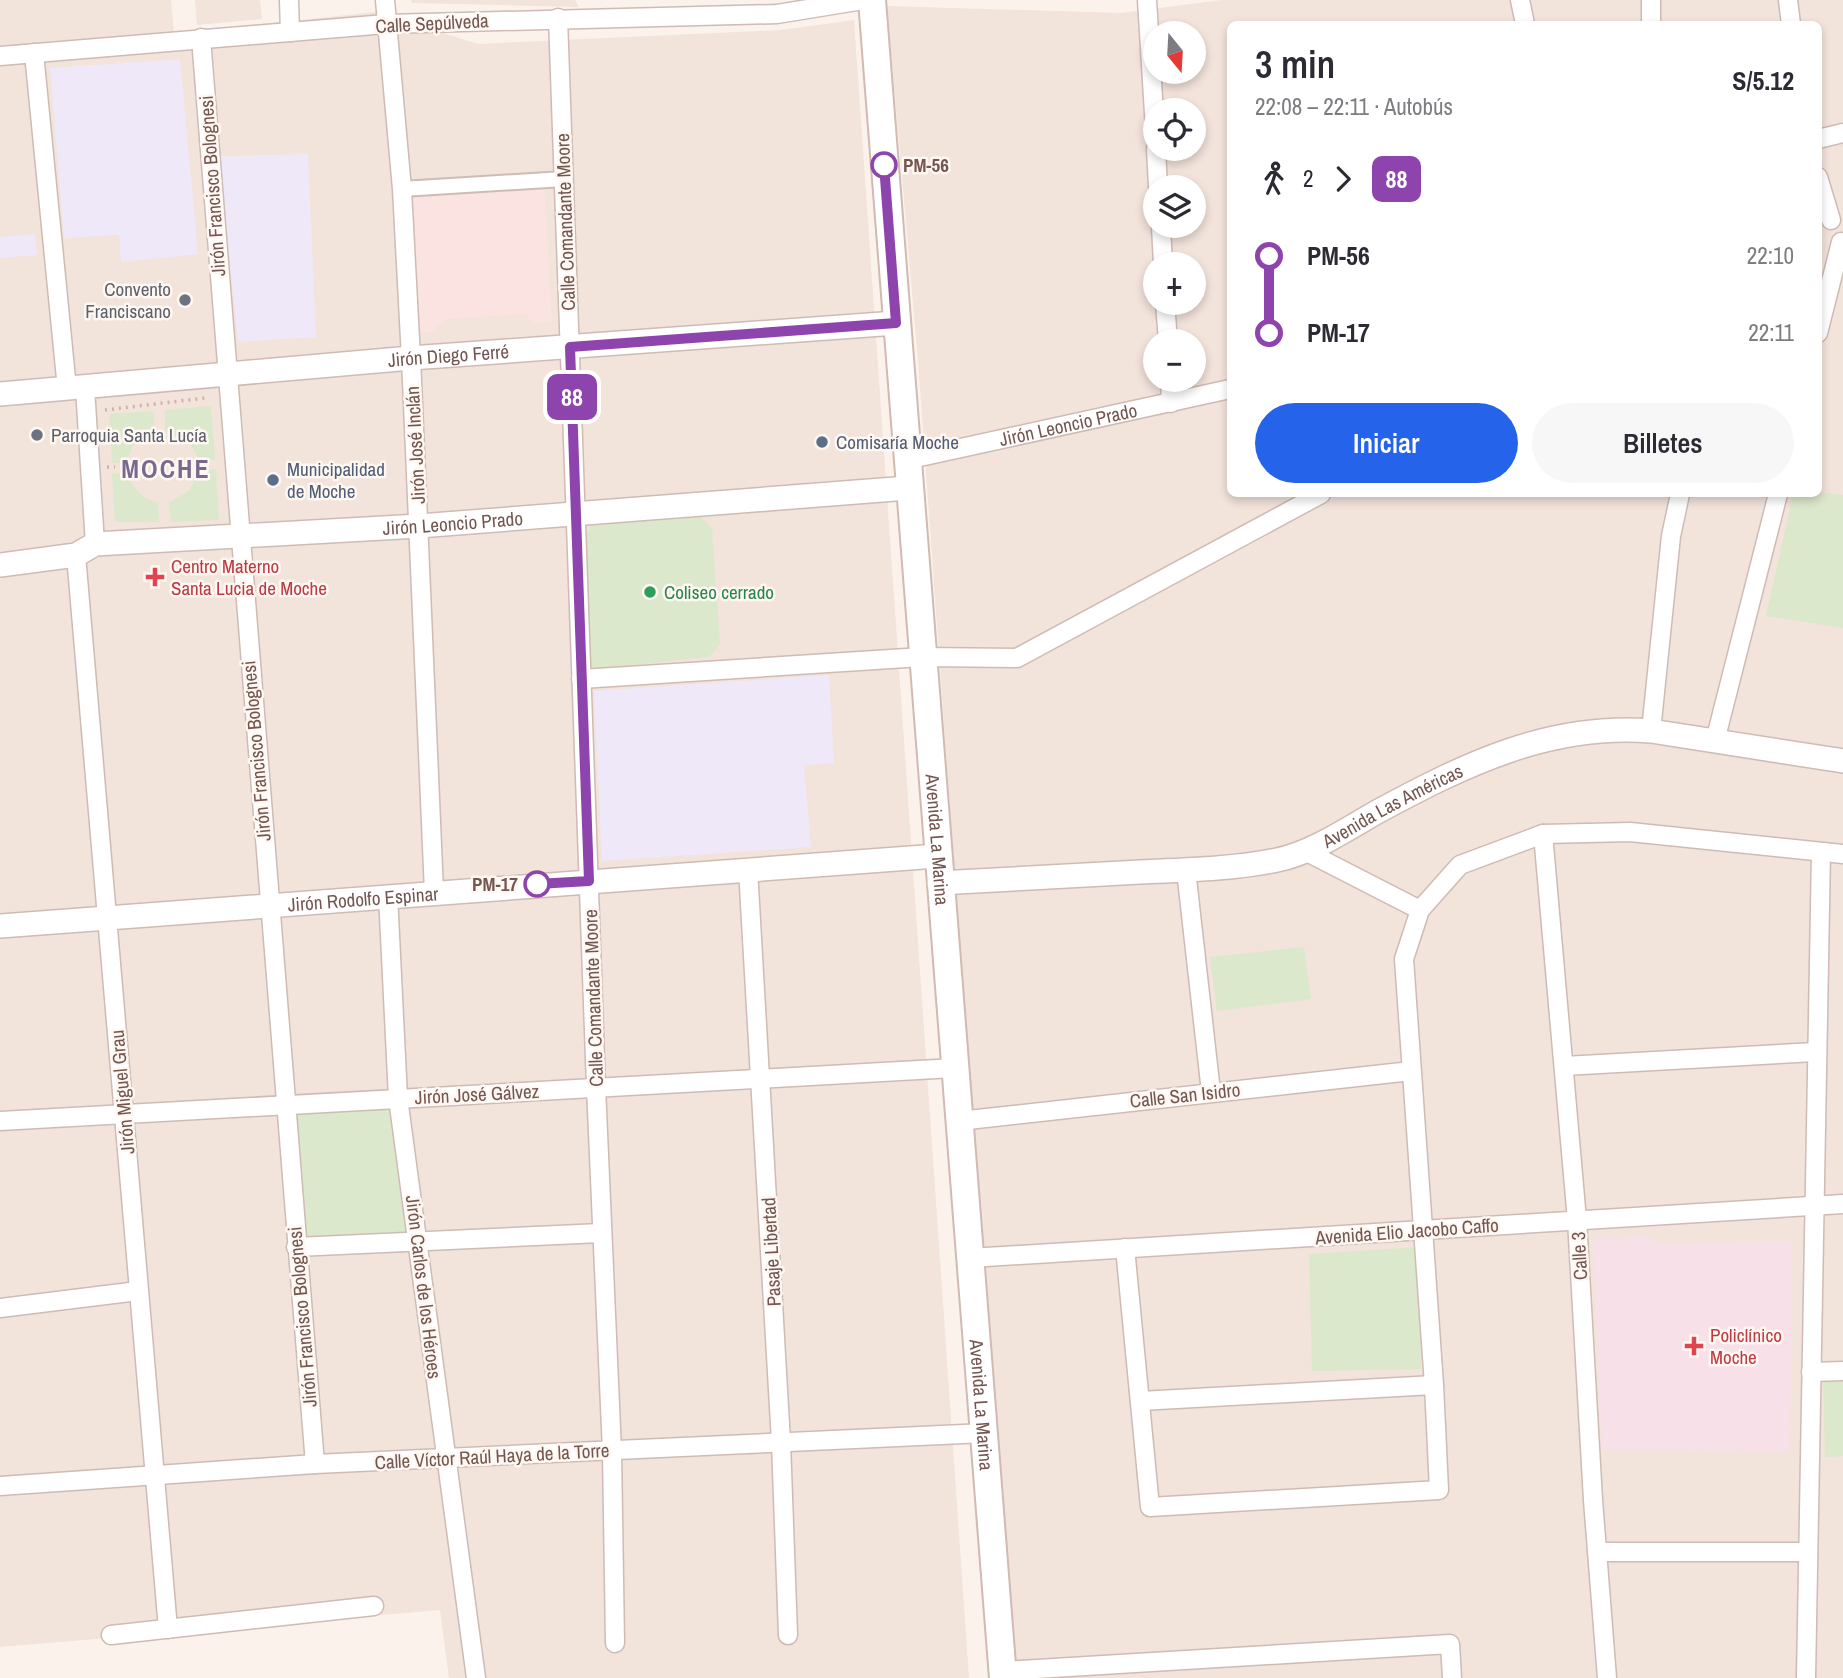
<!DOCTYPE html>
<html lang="es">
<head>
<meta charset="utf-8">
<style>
  :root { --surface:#fff; --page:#f7f7f7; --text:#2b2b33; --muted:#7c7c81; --accent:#2563eb }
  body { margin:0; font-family:"Archivo Narrow",sans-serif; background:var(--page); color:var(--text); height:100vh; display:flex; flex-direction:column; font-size:26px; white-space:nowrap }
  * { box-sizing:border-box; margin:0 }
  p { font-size:23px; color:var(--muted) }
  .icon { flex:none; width:38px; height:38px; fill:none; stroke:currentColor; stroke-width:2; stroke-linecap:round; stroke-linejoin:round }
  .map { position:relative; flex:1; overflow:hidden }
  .panel { position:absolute; left:1227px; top:21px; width:595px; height:476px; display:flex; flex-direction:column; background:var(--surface); border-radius:10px; box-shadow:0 4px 10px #0003 }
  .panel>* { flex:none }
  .badge { padding:0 14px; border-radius:10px; font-size:24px; line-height:46px }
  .needle { width:46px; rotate:162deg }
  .fabs { position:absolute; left:1143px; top:21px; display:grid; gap:14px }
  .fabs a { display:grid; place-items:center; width:63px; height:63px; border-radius:50%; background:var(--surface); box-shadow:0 4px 10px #0003; font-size:35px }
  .map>.badge { position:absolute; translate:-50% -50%; box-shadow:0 0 0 4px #fff }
  .legs { display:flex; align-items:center; gap:10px; height:77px; padding:0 28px; font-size:23px }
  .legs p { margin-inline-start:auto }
  .overview { display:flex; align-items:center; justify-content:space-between; height:119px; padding:0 28px }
  h1 { font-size:38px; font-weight:600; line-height:52px }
  .primary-button { display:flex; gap:14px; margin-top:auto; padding:14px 28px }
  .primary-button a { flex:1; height:80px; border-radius:42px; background:var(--accent); color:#fff; font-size:28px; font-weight:600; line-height:80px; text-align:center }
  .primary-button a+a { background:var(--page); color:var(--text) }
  ul { padding:0 28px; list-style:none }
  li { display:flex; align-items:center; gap:24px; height:77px; font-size:26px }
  li i { display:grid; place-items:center; width:10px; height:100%; margin:0 9px; background:currentColor }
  li i::after { content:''; width:18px; height:18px; margin:-9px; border:5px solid; border-radius:50%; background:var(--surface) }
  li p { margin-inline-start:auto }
  li:first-child i { background:linear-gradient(#0000 50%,currentColor 0) }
  li:last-child i { background:linear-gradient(currentColor 50%,#0000 0) }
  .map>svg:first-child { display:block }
  .residential { fill:#f2e3db; fill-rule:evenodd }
  .commercial { fill:#fae3e1 }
  .education { fill:#efe8f8 }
  .medical { fill:#f8e0e8 }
  .green { fill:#dce8cb }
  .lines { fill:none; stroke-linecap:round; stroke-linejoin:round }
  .pedestrian-casing { stroke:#cfbbb4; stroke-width:18 }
  .minor-casing { stroke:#cfbbb4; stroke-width:21 }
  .tertiary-casing { stroke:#cfbbb4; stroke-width:26 }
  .secondary-casing { stroke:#d1bab2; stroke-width:30 }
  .path { stroke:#d3b1a9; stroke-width:3.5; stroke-dasharray:2 5; stroke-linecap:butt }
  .pedestrian { stroke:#fff; stroke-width:14 }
  .minor { stroke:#fff; stroke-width:18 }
  .tertiary { stroke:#fff; stroke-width:23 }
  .secondary { stroke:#fff; stroke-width:26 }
  .line-1-casing { stroke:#fff; stroke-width:16 }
  .line-1 { stroke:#8e44ad; stroke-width:10 }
  .stop-1-dot { fill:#fff; stroke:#8e44ad; stroke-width:3.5 }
  .worship-dot { fill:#6b7280; stroke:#fef7f2; stroke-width:2.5 }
  .service-dot { fill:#5c6f8a; stroke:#fef7f2; stroke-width:2.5 }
  .health-dot { fill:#e0444e; stroke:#fef7f2; stroke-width:2.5 }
  .leisure-dot { fill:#2e9e5b; stroke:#fef7f2; stroke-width:2.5 }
  .labels { text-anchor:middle; stroke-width:5; stroke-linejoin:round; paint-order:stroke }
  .street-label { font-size:19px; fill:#745650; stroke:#fef7f2 }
  .stop-label { font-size:19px; font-weight:bold; fill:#745650; stroke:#fef7f2; text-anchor:start }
  .worship-label { font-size:19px; fill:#5b616d; stroke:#fef7f2; text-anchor:end }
  .service-label { font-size:19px; fill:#4e5e75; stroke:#fef7f2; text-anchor:start }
  .health-label { font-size:19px; fill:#be3a42; stroke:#fef7f2; text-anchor:start }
  .leisure-label { font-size:19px; fill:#27864d; stroke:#fef7f2; text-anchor:start }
  .district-label { font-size:26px; font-weight:bold; letter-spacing:2px; fill:#7a698f; stroke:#fef7f2 }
</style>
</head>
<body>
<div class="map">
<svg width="1843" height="1678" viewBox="0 0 1843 1678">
  <rect width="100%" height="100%" fill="#fbf2ec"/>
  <path class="residential" d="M0,0H171L174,33L376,12L478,44L781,30L854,20L969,1678H449L440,1610L0,1647Z
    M195,0H260L262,19L197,25Z
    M411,0H575L579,7L412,3Z
    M1222,0H1843V1678H1012L918,360L887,6L1121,13ZM1230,24H1818V494H1230ZM1155,33H1194V72H1155ZM1155,110H1194V149H1155ZM1155,187H1194V226H1155ZM1155,264H1194V303H1155ZM1155,341H1194V380H1155Z"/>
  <path class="commercial" d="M544,182L552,322L535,324L525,314L445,319L433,332L411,334L403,191Z"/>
  <path class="education" d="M180,59L198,254L121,262L119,235L64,238L50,68Z
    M308,154L316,337L238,342L219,156Z
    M35,234L37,255L0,258V237Z
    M829,675L834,763L804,765L811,847L602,861L594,691Z"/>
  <path class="medical" d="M1648,1236L1658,1243L1792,1242L1790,1451L1602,1450L1593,1239Z"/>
  <path class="green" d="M211,406L215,459L199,460L188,440L165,431V410Z
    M154,411V432L133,445L126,463H112L109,414Z
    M216,469L219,520L171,522L169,503L190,490L198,471Z
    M128,473C132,490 142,497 158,503L159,522H115L112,474Z
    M1818,492L1843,495V628L1766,616L1793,494Z
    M697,514L712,528L720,644L709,657L593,669L587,661L582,539L592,525Z
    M1304,947L1311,999L1217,1011L1210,957Z
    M396,1104L413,1235L300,1241L289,1110Z
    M1419,1247L1421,1369L1312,1371L1309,1254Z
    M1823,1379H1843V1456L1825,1457Z"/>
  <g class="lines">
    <g class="pedestrian-casing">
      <path id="pedestrian" d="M402,189L564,179"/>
    </g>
    <g class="minor-casing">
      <g id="minor">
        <path d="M289,0L290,32"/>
        <path d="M385,0L402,189L411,358L434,892"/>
        <path d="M1147,0L1155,130"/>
        <path d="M1520,0L1525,24"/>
        <path d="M1651,0V24"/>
        <path d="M1788,0L1791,24"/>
        <path d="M558,18L596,1087L612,1451L615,1643"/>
        <path d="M201,38L315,1464"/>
        <path d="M34,53L67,389"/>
        <path d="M0,56L386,24L777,14L863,0"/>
        <path d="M1818,139L1843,133"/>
        <path d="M1156,149L1158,187"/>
        <path d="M1818,177L1831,220"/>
        <path d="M1161,226L1163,264"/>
        <path d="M1165,303L1168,341"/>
        <path d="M1818,333L1841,242"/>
        <path d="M1170,380L1171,403"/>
        <path d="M85,388L95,544"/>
        <path id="s1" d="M906,460L1230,389"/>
        <path d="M76,555L168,1629"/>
        <path d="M581,679L922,657L1017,658L1321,494"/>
        <path d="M1651,731L1671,536L1680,494"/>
        <path d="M1715,741L1778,494"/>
        <path d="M1543,834L1577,1220L1593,1500L1607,1678"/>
        <path d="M1303,850L1420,910"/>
        <path d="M748,869L781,1442L788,1635"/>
        <path d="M1186,870L1211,1092"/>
        <path d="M388,895L398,1098L476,1678"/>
        <path d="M1564,1066L1815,1052"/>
        <path d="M0,1121L954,1068"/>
        <path d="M959,1121L1411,1071"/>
        <path d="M296,1247L601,1233"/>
        <path d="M1125,1248L1150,1507L1439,1490L1434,1385L1404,959L1420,910L1460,865L1543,834L1630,832L1843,854"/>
        <path d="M970,1258L1843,1204"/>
        <path d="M0,1308L138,1291"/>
        <path d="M1811,1372L1843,1371"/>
        <path d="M1140,1401L1434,1385"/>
        <path d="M0,1486L315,1464L985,1433"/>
        <path d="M1597,1552H1808"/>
        <path d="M111,1635L374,1606"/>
        <path d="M1003,1671L1450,1644L1452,1678"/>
        <path d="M1806,1678L1821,852"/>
      </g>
    </g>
    <g class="tertiary-casing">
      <g id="tertiary">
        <path id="s2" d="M0,394L411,358L896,323"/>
        <path id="s3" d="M0,565L76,555L95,544L419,526L908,488"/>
        <path id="s4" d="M939,883C1006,879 1073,876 1140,872C1185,870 1233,869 1277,860C1312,853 1347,829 1377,812C1464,765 1549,723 1651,731L1843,761"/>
        <path id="s5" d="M0,926L937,856"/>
      </g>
    </g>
    <g class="secondary-casing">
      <g id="secondary">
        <path id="s6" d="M872,0L1003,1678"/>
      </g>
    </g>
    <path class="path" d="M105,410L205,398
      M107,467H115"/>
    <use href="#pedestrian" class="pedestrian"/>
    <use href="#minor" class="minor"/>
    <use href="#tertiary" class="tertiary"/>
    <use href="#secondary" class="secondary"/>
  </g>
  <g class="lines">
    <g class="line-1-casing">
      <path id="line-1" d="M537,884L589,881L570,347L896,323L884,165"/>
    </g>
    <use href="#line-1" class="line-1"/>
  </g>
  <g class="stop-1-dot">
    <circle cx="884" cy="165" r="12"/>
    <circle cx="537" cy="884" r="12"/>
  </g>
  <g class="worship-dot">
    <circle cx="185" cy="300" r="7"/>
    <circle cx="37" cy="435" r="7"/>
  </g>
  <g class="service-dot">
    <circle cx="822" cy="442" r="7"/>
    <circle cx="273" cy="480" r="7"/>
  </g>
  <g class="health-dot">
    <path d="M151.5 566.5h7v7h7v7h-7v7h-7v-7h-7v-7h7z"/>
    <path d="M1690.5 1335.5h7v7h7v7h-7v7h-7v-7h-7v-7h7z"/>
  </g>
  <circle class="leisure-dot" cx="650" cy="592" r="7"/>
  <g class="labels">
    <g class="street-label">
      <text transform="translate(432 23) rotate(-3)" y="7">Calle Sepúlveda</text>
      <text transform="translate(212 186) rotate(-94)" y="7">Jirón Francisco Bolognesi</text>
      <text transform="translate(565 222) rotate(-92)" y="7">Calle Comandante Moore</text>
      <text dy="7" stroke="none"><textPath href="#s2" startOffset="450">Jirón Diego Ferré</textPath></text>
      <text dy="7" stroke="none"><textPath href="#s1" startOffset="166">Jirón Leoncio Prado</textPath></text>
      <text transform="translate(415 445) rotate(-93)" y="7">Jirón José Inclán</text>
      <text dy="7" stroke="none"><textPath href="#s3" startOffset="457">Jirón Leoncio Prado</textPath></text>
      <text transform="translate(256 751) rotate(-95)" y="7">Jirón Francisco Bolognesi</text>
      <text dy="7" stroke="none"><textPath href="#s4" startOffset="467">Avenida Las Américas</textPath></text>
      <text dy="7" stroke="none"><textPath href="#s6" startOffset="842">Avenida La Marina</textPath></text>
      <text dy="7" stroke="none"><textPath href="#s5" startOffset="364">Jirón Rodolfo Espinar</textPath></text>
      <text transform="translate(593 998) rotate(-92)" y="7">Calle Comandante Moore</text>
      <text transform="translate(122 1092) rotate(-95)" y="7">Jirón Miguel Grau</text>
      <text transform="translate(477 1094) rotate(-3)" y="7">Jirón José Gálvez</text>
      <text transform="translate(1185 1095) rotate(-6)" y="7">Calle San Isidro</text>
      <text transform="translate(1407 1231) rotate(-4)" y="7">Avenida Elio Jacobo Caffo</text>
      <text transform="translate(771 1252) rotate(-93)" y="7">Pasaje Libertad</text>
      <text transform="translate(1579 1256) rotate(-93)" y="7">Calle 3</text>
      <text transform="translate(424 1287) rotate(83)" y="7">Jirón Carlos de los Héroes</text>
      <text transform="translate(302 1317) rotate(-95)" y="7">Jirón Francisco Bolognesi</text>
      <text dy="7" stroke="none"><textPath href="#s6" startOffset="1409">Avenida La Marina</textPath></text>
      <text transform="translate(492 1456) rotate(-3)" y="7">Calle Víctor Raúl Haya de la Torre</text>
    </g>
    <g class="stop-label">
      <text x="903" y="172">PM-56</text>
      <text x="518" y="891" text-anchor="end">PM-17</text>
    </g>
    <g class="worship-label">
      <text x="171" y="296">Convento<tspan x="171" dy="22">Franciscano</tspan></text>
      <text x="51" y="442" text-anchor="start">Parroquia Santa Lucía</text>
    </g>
    <g class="service-label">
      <text x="836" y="449">Comisaría Moche</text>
      <text x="287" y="476">Municipalidad<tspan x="287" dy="22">de Moche</tspan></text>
    </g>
    <g class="health-label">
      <text x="171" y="573">Centro Materno<tspan x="171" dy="22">Santa Lucia de Moche</tspan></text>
      <text x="1710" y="1342">Policlínico<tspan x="1710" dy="22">Moche</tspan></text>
    </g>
    <g class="leisure-label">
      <text x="664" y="599">Coliseo cerrado</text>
    </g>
    <g class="district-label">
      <text x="166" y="478">MOCHE</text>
    </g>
  </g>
</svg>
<div class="fabs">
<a><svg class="needle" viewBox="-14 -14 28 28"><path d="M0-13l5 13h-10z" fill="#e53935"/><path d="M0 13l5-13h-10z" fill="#7c7c81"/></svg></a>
<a><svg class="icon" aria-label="locate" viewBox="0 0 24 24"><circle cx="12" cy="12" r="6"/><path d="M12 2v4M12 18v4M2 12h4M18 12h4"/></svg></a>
<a><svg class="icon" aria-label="layers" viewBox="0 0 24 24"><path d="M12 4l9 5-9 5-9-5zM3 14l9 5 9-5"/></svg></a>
<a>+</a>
<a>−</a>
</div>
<b class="badge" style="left:572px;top:397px;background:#8e44ad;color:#fff">88</b>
<section class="panel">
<div class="overview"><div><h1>3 min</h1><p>22:08 – 22:11 · Autobús</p></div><b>S/5.12</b></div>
<div class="legs"><svg class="icon" aria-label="walk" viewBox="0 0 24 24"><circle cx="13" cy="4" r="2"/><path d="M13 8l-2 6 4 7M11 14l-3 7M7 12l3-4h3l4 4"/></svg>2<svg class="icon" aria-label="forward" viewBox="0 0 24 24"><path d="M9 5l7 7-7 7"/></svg><b class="badge" style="background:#8e44ad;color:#fff">88</b></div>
<ul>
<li><i style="color:#8e44ad"></i><b>PM-56</b><p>22:10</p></li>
<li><i style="color:#8e44ad"></i><b>PM-17</b><p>22:11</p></li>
</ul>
<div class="primary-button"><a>Iniciar</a><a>Billetes</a></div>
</section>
</div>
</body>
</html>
